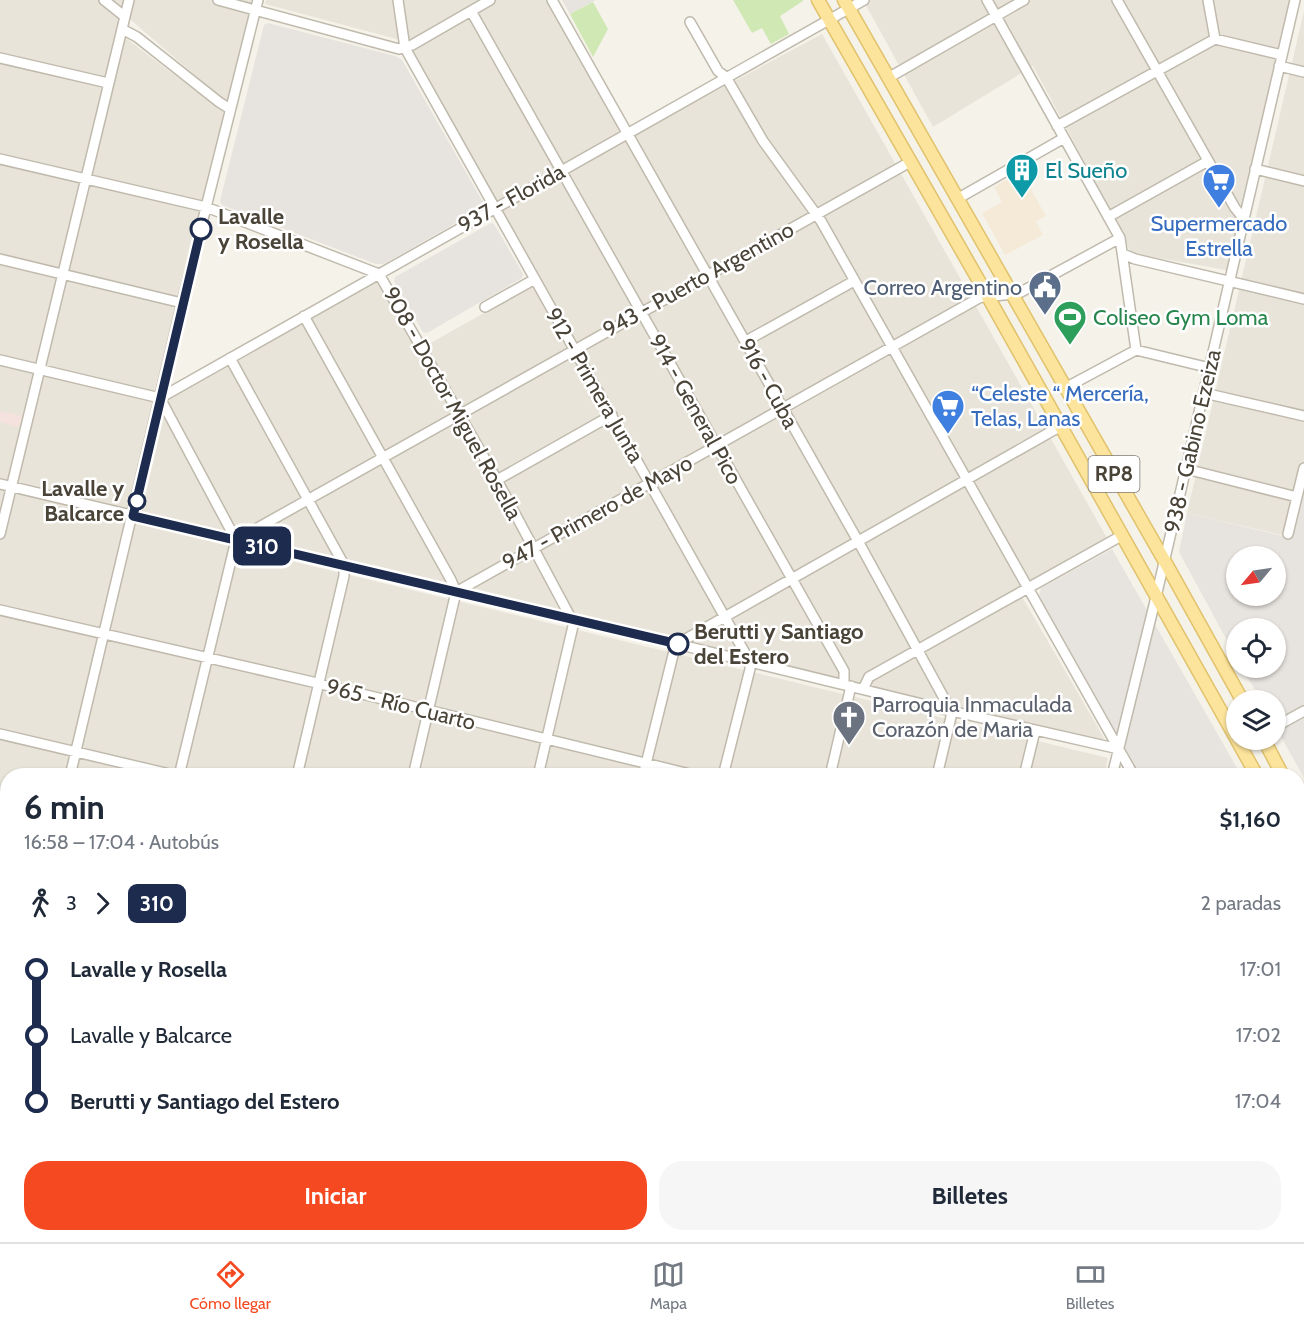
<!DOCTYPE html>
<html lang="es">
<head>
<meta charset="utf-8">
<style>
  :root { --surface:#fff; --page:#f6f6f7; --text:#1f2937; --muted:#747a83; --line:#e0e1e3; --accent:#f54921 }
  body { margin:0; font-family:Cabin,sans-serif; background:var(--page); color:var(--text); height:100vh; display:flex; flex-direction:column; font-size:22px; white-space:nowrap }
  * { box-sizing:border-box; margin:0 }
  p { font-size:20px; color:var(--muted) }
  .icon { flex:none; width:33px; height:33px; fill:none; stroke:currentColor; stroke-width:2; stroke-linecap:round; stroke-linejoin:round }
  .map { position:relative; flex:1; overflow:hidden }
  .drawer { position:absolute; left:0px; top:768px; width:1305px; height:474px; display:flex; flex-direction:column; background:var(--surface); border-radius:24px 24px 0 0; box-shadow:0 2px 4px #0004 }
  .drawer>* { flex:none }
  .badge { padding:0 12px; border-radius:9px; font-size:21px; line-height:39px }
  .needle { width:39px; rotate:241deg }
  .tools { position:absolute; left:1226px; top:546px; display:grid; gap:12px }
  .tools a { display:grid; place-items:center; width:60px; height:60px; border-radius:50%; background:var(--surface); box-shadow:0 2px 4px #0004; font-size:30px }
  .map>.badge { position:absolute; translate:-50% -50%; box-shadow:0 0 0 3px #fff }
  .legs { display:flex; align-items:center; gap:9px; height:66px; padding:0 24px; font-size:20px }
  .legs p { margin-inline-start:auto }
  .head { display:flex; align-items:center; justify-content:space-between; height:102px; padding:0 24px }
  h1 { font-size:33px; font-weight:700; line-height:45px }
  .button { display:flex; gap:12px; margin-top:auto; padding:12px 24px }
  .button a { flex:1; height:69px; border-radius:24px; background:var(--accent); color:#fff; font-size:24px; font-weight:700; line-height:69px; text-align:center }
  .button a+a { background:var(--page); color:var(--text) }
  ul { padding:0 24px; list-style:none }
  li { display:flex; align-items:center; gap:21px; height:66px; font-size:22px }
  li i { display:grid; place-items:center; width:9px; height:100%; margin:0 8px; background:currentColor }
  li i::after { content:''; width:15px; height:15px; margin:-8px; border:4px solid; border-radius:50%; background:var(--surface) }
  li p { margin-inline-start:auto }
  li:first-child i { background:linear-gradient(#0000 50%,currentColor 0) }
  li:last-child i { background:linear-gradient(currentColor 50%,#0000 0) }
  .menu { display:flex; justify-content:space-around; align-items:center; height:84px; border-top:2px solid var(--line); background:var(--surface); font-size:16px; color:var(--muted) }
  .menu a { display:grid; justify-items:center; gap:3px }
  .menu .selected { color:var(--accent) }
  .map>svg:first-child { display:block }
  .residential { fill:#e8e4d9 }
  .commercial { fill:#f5ead7 }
  .industrial { fill:#e7e4df; fill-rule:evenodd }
  .medical { fill:#f5e2de }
  .green { fill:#cfe8b4 }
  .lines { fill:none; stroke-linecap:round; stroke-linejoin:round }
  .stream { stroke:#a9d0ef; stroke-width:2 }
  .minor-casing { stroke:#c0baad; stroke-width:12 }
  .major-casing { stroke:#e1c26c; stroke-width:15 }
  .highway-casing { stroke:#daa73f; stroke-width:16 }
  .minor { stroke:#fff; stroke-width:9 }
  .major { stroke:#fce49c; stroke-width:12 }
  .highway { stroke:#fad170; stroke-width:14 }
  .line-1-casing { stroke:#fff; stroke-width:14 }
  .line-1 { stroke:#1d2b4f; stroke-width:9 }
  .stop-1-dot { fill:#fff; stroke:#1d2b4f; stroke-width:3 }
  .labels { text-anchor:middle; stroke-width:5; stroke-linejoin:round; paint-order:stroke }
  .shield { fill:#fff; stroke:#807b74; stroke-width:1.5 }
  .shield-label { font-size:21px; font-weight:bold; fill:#494338 }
  .culture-label { font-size:22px; fill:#0d838f; stroke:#fff; text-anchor:start }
  .street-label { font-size:22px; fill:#494338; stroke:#fff }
  .stop-label { font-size:22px; font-weight:bold; fill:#494338; stroke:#fff; text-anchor:start }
  .shop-label { font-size:22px; fill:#366cbe; stroke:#fff }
  .service-label { font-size:22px; fill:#4e5e75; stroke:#fff; text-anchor:end }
  .leisure-label { font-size:22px; fill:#27864d; stroke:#fff; text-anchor:start }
  .worship-label { font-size:22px; fill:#5b616d; stroke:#fff; text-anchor:start }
</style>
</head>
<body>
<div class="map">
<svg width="1304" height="1242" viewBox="0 0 1304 1242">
  <rect width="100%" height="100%" fill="#f5f2ea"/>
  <path class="residential" d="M0,0H98L121,20L119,33L226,114L125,521L1108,758L1104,776H8L7,854L0,853Z
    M108,0H254L227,103Z
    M266,0H549L625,140L822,34L1107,538L1017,588L1104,738L1101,741L867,687L754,660L688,640L475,593L140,512L165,397L379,280L418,350L541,281L408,42L265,4Z
    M863,0H1290L1226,270L1131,253L1109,207L1033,66L933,127Z
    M1304,11V483L1286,536L1187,513Z
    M1298,1074L1304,1086V1242H1010L1011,1234H1298Z
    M196,1234L994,1235L992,1242H194Z"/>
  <path class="commercial" d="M1021,171L1046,216L1036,221L1043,235L1005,255L982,213L1002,202L994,187Z"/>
  <path class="industrial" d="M562,0H596L570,14Z
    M268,23L395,56L402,60L484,204L482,208L384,264H376L222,205L220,201L264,25Z
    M491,223L494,224L523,274L522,278L427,333L423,332L394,281L395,277Z
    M1304,483V778L1275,726V700H1261L1242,668H1275V628H1236V657L1179,552L1187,513L1291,538ZM1236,556H1275V596H1236Z
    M1112,549L1241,775H1140L1039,596L1041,588Z
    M1298,874L1304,885V1068L1298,1057Z"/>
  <path class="medical" d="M0,411L22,416L19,427L0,422Z"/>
  <path class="green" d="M733,0H803V1L780,16L789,34L771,44L762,28L752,33Z
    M593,2L608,29L593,57L570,14Z
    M0,863L8,865V998L0,1025Z
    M0,1125L7,1135L8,1234L84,1235L90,1242H0Z"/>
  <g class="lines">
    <path class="stream" d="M0,1051L8,1018
      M0,1090V1095
      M0,1131C7,1139 4,1147 0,1156"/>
    <g class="minor-casing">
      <path id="minor" d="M104,0L124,16
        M218,0L399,49L412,45L490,0
        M398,0L405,48L750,662V669L723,776
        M552,0L858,541L951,711V717L937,776
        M987,0L1120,238L1136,350
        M1117,0L1235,208L1244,219
        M1208,0L1215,39
        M471,11L844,671V684
        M690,22L718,71L726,77L763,141L821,221L1134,776
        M122,29L137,37L219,102L230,109
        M0,58L108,83
        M1279,66L1304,72
        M888,78L1024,0
        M1057,126L1215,39L1282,55
        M0,159L206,207L379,274L497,480L572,620L573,626L538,776
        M1255,169L1304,181
        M957,199L1064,138
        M1108,217L1208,161
        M1123,254L1135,259L1304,299
        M0,259L182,303
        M485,307L535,279
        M304,316L451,580L456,592L413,776
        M746,341L854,281
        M230,358L344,565V576L297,776
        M0,360L160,398
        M1065,388L1136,350L1210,368
        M1204,393L1304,416
        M160,398L864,0
        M160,398L236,540L179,776
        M1186,469L1297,497
        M497,480L612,415
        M0,484L677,644L951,711L1119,749
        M0,534L129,0
        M1288,534L1304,468
        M236,540L910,162
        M456,592L979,298C993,294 1007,297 1021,292L1120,238
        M0,610L317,683L698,776
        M677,644L1061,426
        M863,689L869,677L1121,536
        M1275,727L1304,711
        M0,734L178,776
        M70,776L182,303L258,0
        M643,776L674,651L677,644
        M830,776L851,686
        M1024,776L1035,731
        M1112,776L1156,597L1295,0
        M0,859L8,861
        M1298,1004L1304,977
        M1298,1066L1304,1077
        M0,1108L8,1119
        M1298,1169L1304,1170
        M94,1234L100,1242
        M521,1234L552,1242
        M1051,1234L1081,1242
        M187,1242L189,1234
        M301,1242L303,1234
        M427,1242L429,1234
        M612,1242L614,1234
        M719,1242L721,1234
        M826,1242L828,1234
        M913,1242L915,1234
        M1002,1242L1004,1234
        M1121,1242L1123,1234
        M1240,1242L1242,1234"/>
    </g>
    <g class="major-casing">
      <path id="major" d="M818,0L987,295L1236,738
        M844,0L1164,560L1242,700
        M1237,740L1257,776
        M1264,740L1283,776
        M1298,801L1304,813
        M1298,846L1304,858"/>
    </g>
    <g class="highway-casing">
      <path id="highway" d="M0,1178L8,1190
        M0,1208L8,1220
        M16,1234L20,1242
        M34,1234L39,1242"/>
    </g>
    <use href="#minor" class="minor"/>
    <use href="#major" class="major"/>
    <use href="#highway" class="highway"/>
  </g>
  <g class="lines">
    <g class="line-1-casing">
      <path id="line-1" d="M201,229L133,516L678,644"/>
    </g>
    <use href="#line-1" class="line-1"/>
  </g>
  <defs>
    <g id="building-pin" transform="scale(1.725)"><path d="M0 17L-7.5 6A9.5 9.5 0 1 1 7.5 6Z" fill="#0f9aa8" stroke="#fff"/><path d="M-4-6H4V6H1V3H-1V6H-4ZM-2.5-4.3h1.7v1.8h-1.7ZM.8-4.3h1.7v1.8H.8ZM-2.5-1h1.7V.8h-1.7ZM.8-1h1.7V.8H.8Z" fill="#fff"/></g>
    <g id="supermarket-pin" transform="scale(1.725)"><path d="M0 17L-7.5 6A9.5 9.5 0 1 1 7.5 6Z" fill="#3f7fe0" stroke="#fff"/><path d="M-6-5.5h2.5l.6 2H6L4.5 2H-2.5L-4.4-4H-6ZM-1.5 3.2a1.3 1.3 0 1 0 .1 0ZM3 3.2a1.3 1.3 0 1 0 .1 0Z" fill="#fff"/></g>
    <g id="civic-pin" transform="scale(1.725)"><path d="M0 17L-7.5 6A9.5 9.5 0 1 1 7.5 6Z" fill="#5c6f8a" stroke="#fff"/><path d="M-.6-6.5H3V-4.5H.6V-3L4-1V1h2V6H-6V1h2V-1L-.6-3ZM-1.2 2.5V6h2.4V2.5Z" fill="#fff"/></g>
    <g id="stadium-pin" transform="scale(1.725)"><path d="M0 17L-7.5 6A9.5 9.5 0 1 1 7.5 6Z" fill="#2e9e5b" stroke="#fff"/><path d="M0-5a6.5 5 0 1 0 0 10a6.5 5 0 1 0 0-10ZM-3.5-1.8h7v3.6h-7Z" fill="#fff"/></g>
    <g id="church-pin" transform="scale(1.725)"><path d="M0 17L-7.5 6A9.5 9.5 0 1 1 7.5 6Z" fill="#6b7280" stroke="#fff"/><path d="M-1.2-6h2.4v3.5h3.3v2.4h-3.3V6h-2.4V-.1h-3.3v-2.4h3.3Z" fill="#fff"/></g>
  </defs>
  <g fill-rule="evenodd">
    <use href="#building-pin" x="1022" y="170"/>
    <use href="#supermarket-pin" x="1219" y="180"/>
    <use href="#civic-pin" x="1045" y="287"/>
    <use href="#stadium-pin" x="1070" y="317"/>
    <use href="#supermarket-pin" x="948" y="406"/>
    <use href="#church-pin" x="849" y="717"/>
  </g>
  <g class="stop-1-dot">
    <circle cx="201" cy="229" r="10"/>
    <circle cx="137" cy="501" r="8"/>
    <circle cx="678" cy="644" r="10"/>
  </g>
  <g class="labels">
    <rect class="shield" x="1088.5" y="456" width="51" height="36" rx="4.5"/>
    <g class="shield-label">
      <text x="1114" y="481">RP8</text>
    </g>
    <g class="culture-label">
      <text x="1045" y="178">El Sueño</text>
    </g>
    <g class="street-label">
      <text transform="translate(511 198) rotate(-29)" y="8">937 - Florida</text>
      <text transform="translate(698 279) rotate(-29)" y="8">943 - Puerto Argentino</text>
      <text transform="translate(769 383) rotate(61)" y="8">916 - Cuba</text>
      <text transform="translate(595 385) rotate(60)" y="8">912 - Primera Junta</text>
      <text transform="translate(453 403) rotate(61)" y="8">908 - Doctor Miguel Rosella</text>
      <text transform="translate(696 409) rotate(61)" y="8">914 - General Pico</text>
      <text transform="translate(1192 441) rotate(-77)" y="8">938 - Gabino Ezeiza</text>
      <text transform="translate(597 512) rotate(-29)" y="8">947 - Primero de Mayo</text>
      <text transform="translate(401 704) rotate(14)" y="8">965 - Río Cuarto</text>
    </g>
    <g class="stop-label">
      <text x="218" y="224">Lavalle<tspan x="218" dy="25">y Rosella</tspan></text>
      <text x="124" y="496" text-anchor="end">Lavalle y<tspan x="124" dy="25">Balcarce</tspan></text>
      <text x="694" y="639">Berutti y Santiago<tspan x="694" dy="25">del Estero</tspan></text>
    </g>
    <g class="shop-label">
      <text x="1219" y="231">Supermercado<tspan x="1219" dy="25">Estrella</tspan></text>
      <text x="971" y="401" text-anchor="start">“Celeste “ Mercería,<tspan x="971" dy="25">Telas, Lanas</tspan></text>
    </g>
    <g class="service-label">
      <text x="1022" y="295">Correo Argentino</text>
    </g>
    <g class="leisure-label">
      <text x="1093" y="325">Coliseo Gym Loma</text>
    </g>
    <g class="worship-label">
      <text x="872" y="712">Parroquia Inmaculada<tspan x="872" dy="25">Corazón de Maria</tspan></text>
    </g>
  </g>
</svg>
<div class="tools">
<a><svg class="needle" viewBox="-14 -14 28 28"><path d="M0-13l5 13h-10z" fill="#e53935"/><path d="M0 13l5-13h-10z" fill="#747a83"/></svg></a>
<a><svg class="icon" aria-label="locate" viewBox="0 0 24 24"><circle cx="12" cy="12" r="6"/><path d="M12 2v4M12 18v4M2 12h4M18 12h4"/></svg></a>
<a><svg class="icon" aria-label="layers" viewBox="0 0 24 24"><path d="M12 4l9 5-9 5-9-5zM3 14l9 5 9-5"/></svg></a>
</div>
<b class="badge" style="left:262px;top:546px;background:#1d2b4f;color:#fff">310</b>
<section class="drawer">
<div class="head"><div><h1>6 min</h1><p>16:58 – 17:04 · Autobús</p></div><b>$1,160</b></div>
<div class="legs"><svg class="icon" aria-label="walk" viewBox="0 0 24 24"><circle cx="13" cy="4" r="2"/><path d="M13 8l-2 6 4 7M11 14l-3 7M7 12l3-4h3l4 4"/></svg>3<svg class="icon" aria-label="forward" viewBox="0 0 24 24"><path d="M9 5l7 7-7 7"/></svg><b class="badge" style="background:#1d2b4f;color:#fff">310</b><p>2 paradas</p></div>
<ul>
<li><i style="color:#1d2b4f"></i><b>Lavalle y Rosella</b><p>17:01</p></li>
<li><i style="color:#1d2b4f"></i><span>Lavalle y Balcarce</span><p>17:02</p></li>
<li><i style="color:#1d2b4f"></i><b>Berutti y Santiago del Estero</b><p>17:04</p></li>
</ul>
<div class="button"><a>Iniciar</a><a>Billetes</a></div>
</section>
</div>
<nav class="menu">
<a class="selected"><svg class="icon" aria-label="directions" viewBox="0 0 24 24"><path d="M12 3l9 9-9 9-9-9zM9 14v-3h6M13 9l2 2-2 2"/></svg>Cómo llegar</a>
<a><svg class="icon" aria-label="map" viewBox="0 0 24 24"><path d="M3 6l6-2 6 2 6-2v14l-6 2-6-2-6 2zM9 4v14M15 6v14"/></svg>Mapa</a>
<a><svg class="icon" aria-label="tickets" viewBox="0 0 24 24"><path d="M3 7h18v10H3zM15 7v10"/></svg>Billetes</a>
</nav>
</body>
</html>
